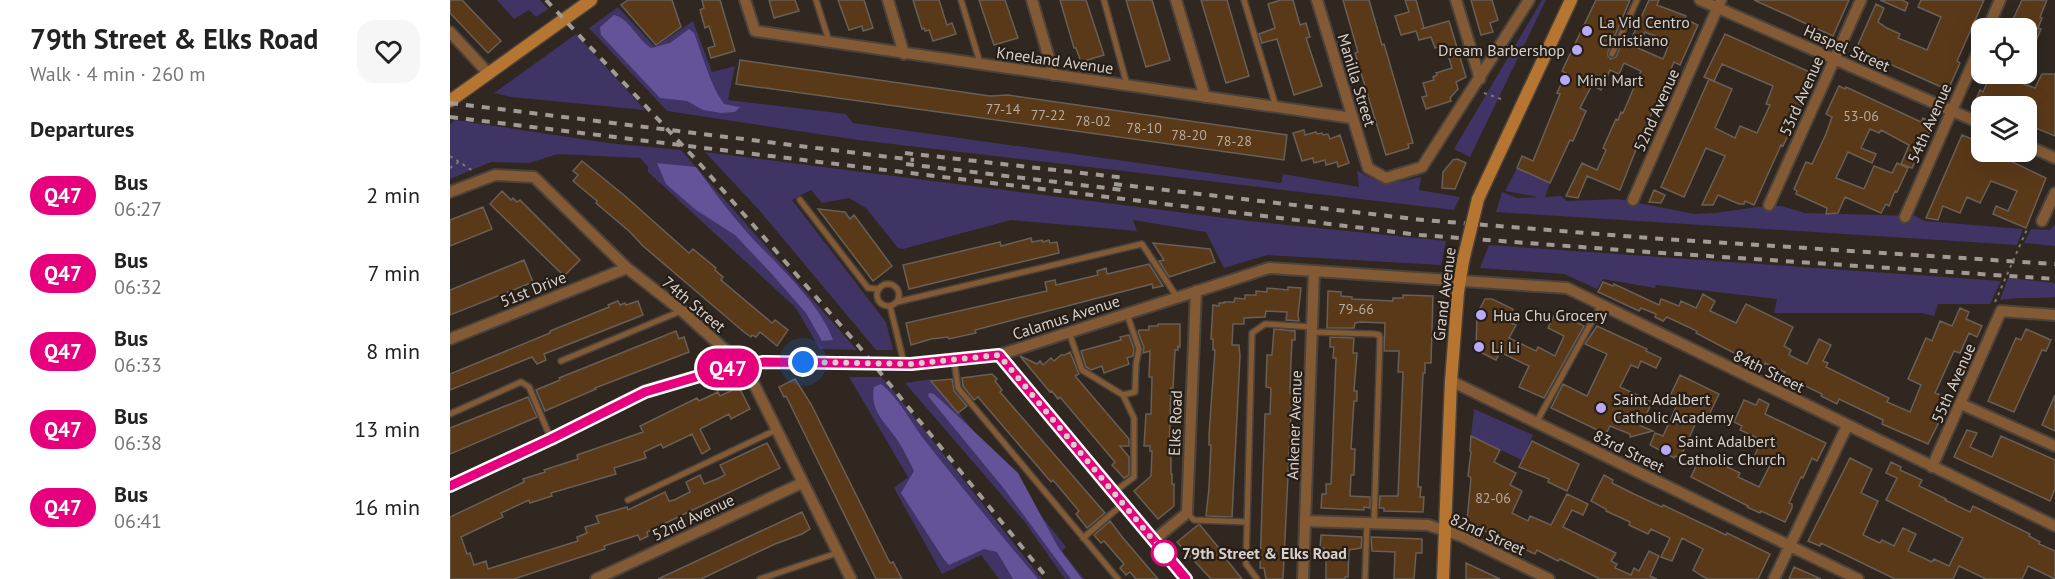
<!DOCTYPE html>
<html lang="en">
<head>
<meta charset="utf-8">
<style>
  :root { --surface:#fff; --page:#f6f6f6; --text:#222; --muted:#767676 }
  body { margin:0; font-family:"PT Sans",sans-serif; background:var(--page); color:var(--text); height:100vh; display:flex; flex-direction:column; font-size:22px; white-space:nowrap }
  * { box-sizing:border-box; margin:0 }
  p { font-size:20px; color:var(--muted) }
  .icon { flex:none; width:33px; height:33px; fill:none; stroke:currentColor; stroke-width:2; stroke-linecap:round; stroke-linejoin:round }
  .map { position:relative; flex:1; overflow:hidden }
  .details { display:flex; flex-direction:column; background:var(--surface); width:450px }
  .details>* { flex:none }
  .badge { padding:0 12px; border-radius:20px; font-size:21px; line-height:39px }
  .fabs { position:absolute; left:1521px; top:18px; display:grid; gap:12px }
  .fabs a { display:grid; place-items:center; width:66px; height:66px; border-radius:12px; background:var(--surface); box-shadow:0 6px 24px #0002; font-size:30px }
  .you { position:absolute; width:30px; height:30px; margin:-15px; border:4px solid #fff; border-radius:50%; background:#1a73e8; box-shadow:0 0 0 9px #1a73e833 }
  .map>.badge { position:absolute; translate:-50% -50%; box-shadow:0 0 0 3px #fff }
  h2 { padding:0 30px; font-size:22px; line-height:54px }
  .round { display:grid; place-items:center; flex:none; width:63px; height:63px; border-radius:18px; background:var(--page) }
  .headline { display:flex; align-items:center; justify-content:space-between; height:102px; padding:0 30px }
  h1 { font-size:28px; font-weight:700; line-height:45px }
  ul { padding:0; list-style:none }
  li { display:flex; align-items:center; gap:18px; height:78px; padding:0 30px }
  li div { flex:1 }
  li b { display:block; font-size:22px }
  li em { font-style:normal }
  li .badge { min-width:66px; font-weight:700; text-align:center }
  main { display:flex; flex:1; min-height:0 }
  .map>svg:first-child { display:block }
  .green { fill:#3f3464 }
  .forest { fill:#645399 }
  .building { fill:#5a3918; stroke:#685f57; stroke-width:1.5; fill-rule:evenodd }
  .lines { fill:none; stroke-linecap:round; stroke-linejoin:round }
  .lane-casing { stroke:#4a423c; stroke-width:8 }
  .street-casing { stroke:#4a423c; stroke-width:14 }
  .secondary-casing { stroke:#4a423c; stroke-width:15 }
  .path { stroke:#7e7771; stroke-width:2; stroke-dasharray:3 4.5; stroke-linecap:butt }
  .lane { stroke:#835a33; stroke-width:5 }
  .street { stroke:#835a33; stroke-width:10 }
  .secondary { stroke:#b67531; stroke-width:12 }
  .rail { stroke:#a19b96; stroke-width:4; stroke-dasharray:8 8; stroke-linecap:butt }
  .secondary-bridge-casing { stroke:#4a423c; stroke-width:15; stroke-linecap:butt }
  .path-bridge { stroke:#7e7771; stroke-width:2; stroke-dasharray:3 4.5; stroke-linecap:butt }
  .secondary-bridge { stroke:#b67531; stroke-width:12 }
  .line-casing { stroke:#fff; stroke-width:14 }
  .line { stroke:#e6007e; stroke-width:9 }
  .walk { stroke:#d6d0cc; stroke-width:6; stroke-dasharray:0 10.8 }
  .poi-dot { fill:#b9aaf7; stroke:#251d16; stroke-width:2 }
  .stop-dot { fill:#fff; stroke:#e6007e; stroke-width:3 }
  .labels { text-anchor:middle; stroke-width:4.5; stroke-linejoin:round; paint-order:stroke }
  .number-label { font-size:14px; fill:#b7aa9f }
  .poi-label { font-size:16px; fill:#d6d0cc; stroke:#251d16; text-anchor:start }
  .street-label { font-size:16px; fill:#d6d0cc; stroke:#251d16 }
  .stop-label { font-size:16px; font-weight:bold; fill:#d6d0cc; stroke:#251d16; text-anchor:start }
</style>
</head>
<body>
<main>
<section class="details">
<div class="headline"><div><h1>79th Street &amp; Elks Road</h1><p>Walk · 4 min · 260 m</p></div><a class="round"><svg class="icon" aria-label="heart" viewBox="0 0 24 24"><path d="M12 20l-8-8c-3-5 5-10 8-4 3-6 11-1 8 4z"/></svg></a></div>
<h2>Departures</h2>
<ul>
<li><span class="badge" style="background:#e6007e;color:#fff">Q47</span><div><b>Bus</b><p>06:27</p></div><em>2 min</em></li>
<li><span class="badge" style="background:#e6007e;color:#fff">Q47</span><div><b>Bus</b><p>06:32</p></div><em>7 min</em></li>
<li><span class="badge" style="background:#e6007e;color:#fff">Q47</span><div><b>Bus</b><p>06:33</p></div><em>8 min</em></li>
<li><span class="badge" style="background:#e6007e;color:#fff">Q47</span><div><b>Bus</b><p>06:38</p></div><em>13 min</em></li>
<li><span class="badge" style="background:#e6007e;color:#fff">Q47</span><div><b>Bus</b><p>06:41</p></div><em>16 min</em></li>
</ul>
</section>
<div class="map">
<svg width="1605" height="579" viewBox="0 0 1605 579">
  <rect width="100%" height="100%" fill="#2f2720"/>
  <path class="green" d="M47,0H90L98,9L86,17L79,10L64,19Z
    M1092,0H1096L1020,157L1004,149Z
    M168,7L205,47L243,21L262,72L285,66L278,100L396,114L403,123L831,183L833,174L909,187L907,170C931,187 944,183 971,177L969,190L1010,197L1004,210L408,140L217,111L139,28Z
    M126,34L195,110L61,97L44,93Z
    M5,120L158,143L231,150L407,350L370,349L345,307L198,172V167L190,158L108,154L79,163L41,162L0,179V124Z
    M255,152L799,221L996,241L991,265L817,255L774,268L756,232L683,220L687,231L561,220L453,249L448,248L416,208L399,198L372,203L361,190L342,200L436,322L443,350H426L310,211Z
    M1067,168L1100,183L1095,197L1111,196L1117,201L1168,199L1245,214L1265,213L1307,207L1332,206L1355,213L1465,216L1475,221L1573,229L1567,245L1046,212L1052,192L1067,198L1088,197L1055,191Z
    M1605,224V246L1574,243L1581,229L1600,230Z
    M1039,245L1551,281L1540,304H1488L1484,316L1472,313H1324L1327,299L1206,285L1205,288L1153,279L1147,289L1114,274L1030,268Z
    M1558,278L1605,283V297C1587,299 1568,297 1550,300Z
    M399,377H431L438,384L592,579H549L531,555L492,574L444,488L458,477Z
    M482,379L616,547L612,551L634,579H615L574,521L455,383Z
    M1024,409L1083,435L1072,460L1021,436Z"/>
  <path class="forest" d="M164,15C179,18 188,40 201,48L220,43L239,29L244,33C253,56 260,85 274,104L290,107L285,112L271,113L253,110L237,101L210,98L151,35L150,27Z
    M207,163L246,167C264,192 282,216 303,239C329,266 371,305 383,340L372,341L356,313L320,272L285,235L246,210L216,184Z
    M431,384C450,399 461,423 476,442C513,489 550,534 588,579H563L547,552L534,549L499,565L493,558L451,493L464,471C459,461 454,450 448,441C436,423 419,411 424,387Z
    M479,393L484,394L493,402L568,473L608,547L632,579H621L555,490L478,396Z"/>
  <path class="building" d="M0,0H12L51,41L38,53L0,13Z
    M178,0H222L231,27L206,45L171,5Z
    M252,0H270L285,51L261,58L258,48L265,46L259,26L255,28L250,10L254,8Z
    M319,0H345L349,11L324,18Z
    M388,0H414L423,28L413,31L412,26L399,30Z
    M463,0H489L497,25L502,23L506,34L483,41L479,30L475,31L474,28L472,29Z
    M529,0H555L568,38L544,45Z
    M610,0H636L654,55L631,62L626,48H624Z
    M676,0H702L720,60L696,67Z
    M751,0H777L799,76L776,83Z
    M831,0H843L850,25L856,23L860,37L856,38L872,86L844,95L827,39L812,43L809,34L825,28L818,4Z
    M893,0H919L932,45L934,44L963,143L958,144L959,148L936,155L905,53L908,52Z
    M955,0H966L974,28L971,29L999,21L1016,77L1006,82L1008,89L1000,98L1001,101L976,109L972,97L977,96L973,83L984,80L983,77L987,75L986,73L1002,68L995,45L985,48L981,37L969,40L966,31L951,35L945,16L959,12Z
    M1021,0H1042L1048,20L1040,23L1043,32L1031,35Z
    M1146,0H1180L1158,52V56L1161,59L1166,57L1173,41L1179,44L1199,0H1209L1207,5L1236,16L1235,19L1248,25L1230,65L1224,62L1185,152L1170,190L1137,176L1128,198L1116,196L1132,163L1147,170L1156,150L1153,148L1166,119L1168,120L1171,112L1173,113L1191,71L1174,63L1169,74L1160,70L1151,90L1142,85L1130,108L1136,111L1123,141L1120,140L1100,183L1067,168L1072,156L1083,161L1110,94L1107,93L1116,73L1112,71ZM1195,32L1220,42L1213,59L1188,48Z
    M1304,0H1399L1383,36Z
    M1430,0H1452L1458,3L1455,11Z
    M1471,0H1534L1507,61L1510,63L1498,90L1406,49L1426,4L1434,8L1428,22L1437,28L1450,34L1448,38L1477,50L1491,17L1468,7Z
    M1572,0H1597L1590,17L1592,18L1588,28L1591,29L1577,62L1576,28H1559Z
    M1275,34L1364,74L1347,117L1333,146L1331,145L1304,205L1295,201L1294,204H1289L1268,195L1263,205H1252L1275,156L1256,148L1234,197L1211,187L1259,79L1282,89L1265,128L1285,138L1290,126L1307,133L1320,105L1316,104L1323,86L1295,74L1272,64L1264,81L1254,77Z
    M290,60L540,96L558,95L837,135L834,160L286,84Z
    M1541,74H1572L1568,82L1585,88L1592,74H1605V136L1576,124V106H1534L1525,102L1530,90L1533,92Z
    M1389,86L1395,89L1396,87L1471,122L1473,118L1484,123L1462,168L1451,164L1459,145L1431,130L1429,133L1420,129L1411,148L1426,154L1422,163L1398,152L1386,178L1414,189L1424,166L1442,173L1447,163L1458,168L1447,192L1445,191L1439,206L1436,204L1431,213L1395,197L1388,213L1376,214L1377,208L1346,194L1347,191L1344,189L1356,162L1362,164L1376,134L1382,117L1376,114Z
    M854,130L855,135L866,132L867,134L872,133L873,135L878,134L880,139L890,135L899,163L888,167L887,162L876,165L875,160L864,163L863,158L852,161L843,133Z
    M1512,135L1532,143V152H1554L1552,157L1596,178L1576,228L1543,214L1546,206L1558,211L1567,191L1541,181L1530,203L1517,197L1510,213L1493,206L1488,220L1476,218Z
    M1007,159L1016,163L1005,189L992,188L993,172L1003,160Z
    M132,161L175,196L239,253L243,249L266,268L265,270L273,277L271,280L322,323L325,320L338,330L327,346L310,332L306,337L302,335L301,337L294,332L193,246L179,231L146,203L147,201L123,181L128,175L123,171Z
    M1204,190L1215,195L1211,203L1199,202Z
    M52,191L61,200L63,198L67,202L70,200L130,260L114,276L40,204Z
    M33,207L42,229L0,246V220Z
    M368,209L395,212L400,219L404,215L442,266L423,281Z
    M581,238L582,242L592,240L593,242L599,240L600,243L607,242L609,253L459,289L453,265L550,242L551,246Z
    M703,243L760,249L765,262L719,277L709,261L714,260Z
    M74,260L83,282L0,315V290Z
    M699,264L713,286L703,288L702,284L525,330L526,333L499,339L498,337L481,339L461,345L456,323L597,291L595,282L605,280L606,285L648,275L647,271L656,268L657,274Z
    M1153,282L1163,286L1164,284L1209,305L1211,299L1229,306L1231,301L1246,308L1253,294L1265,301L1260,311L1286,323L1296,304L1343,327L1334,346L1341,350L1339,355L1357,364L1369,339L1381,345L1373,361L1378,363L1376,367L1439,398L1437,402L1460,412L1471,385L1458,379L1476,338L1482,341L1490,321L1502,326L1510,308L1519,312L1516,319L1532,326L1527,337L1519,333L1510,353L1504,351L1485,393L1493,396L1484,419L1489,422L1478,444L1432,424L1433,420L1389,399L1387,404L1371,396L1372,394L1333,375L1335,372L1315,363L1313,367L1303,363L1246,333L1247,331L1217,317L1213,321L1205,317L1206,314L1191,308L1189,311L1148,292Z
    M838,287L851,288L848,315L849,321L836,320L837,312L816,311L815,317L794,318V324H783L782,345H789L790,356L782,517L756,516L759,488L761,445H759V435L765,350H763V339H761L763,305L769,306V303H774V302H784L785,298L795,299V295H806V291L817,292V288L838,290Z
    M878,291L891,292V296L902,297V299L943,301V298H953V295L983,296L981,363H975V373H973L968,487H971L970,497H974L973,512L934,511V508H929L930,496H948L953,372H948L949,351H934L935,323L911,322L905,323L904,328H877Z
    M1035,299H1042L1063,309L1057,321L1066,325L1059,338L1086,351L1088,347L1105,356L1114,336L1098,328L1106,312L1134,326L1094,398L1069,387L1079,366L1050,352L1046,360L1026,350L1027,314Z
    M168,301L170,305L175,303L176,305L188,301L193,315L94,354L96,360L87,364L82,357L0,390V374L100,333V331L159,307L158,305Z
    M708,324H730V347L728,346V350H725L723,388H721L719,452H721V474H722V484H724V506L708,519L684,491L701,476L702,451H700V446H694L696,414H701L702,377H699L700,351L693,353L694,347L688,332L689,330H699V326H708Z
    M1147,326L1197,349L1196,351L1211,358L1206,368L1191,361L1188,368L1181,365L1170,387L1202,402L1191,426L1203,431L1180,437V434L1160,426L1156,434L1101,408L1113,384L1137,396L1157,354L1135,344Z
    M824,329L845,331V340H842L841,361L840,393L842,394L833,579H816L814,568H810L815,414H820L821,388L816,387L817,355H822Z
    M1576,329L1601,340L1596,351L1592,350L1564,412L1538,401L1566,338L1571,340Z
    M226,331L229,339L234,337L239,352L145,388L146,389L95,411L86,390L110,380L109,378Z
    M679,335L684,349L683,356L677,358L679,364L654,373L652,366L641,370L636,367L631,351L671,340L670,337Z
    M880,337L904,338L903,353H907L904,391H907V401H904L901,449H905L904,475H901L900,496L920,497V508L914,507V510L871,508L872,494H876V484H881L886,358H883L884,347H880Z
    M620,352L629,374L625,376L679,439V446H670L679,457V475L674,478L662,465L665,462L610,397L608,399L602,391L600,392L570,356L587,364L590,361L593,365L601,358L604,361L611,355H615Z
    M542,374L547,379L545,381L552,390L550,392L655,513L637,528L626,514L629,511L603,480L601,482L528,397L524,400L513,386L512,378Z
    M1230,375L1269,394L1259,415L1255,413L1252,417L1249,416L1230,458L1225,456L1224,458L1200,445L1205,433L1213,436L1227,405L1222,403L1224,398L1220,396Z
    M345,379L361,404L440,563L443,562L452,579H426L336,396L334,397L329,387Z
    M502,379L504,391L517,406L508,413L481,381Z
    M289,387L300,409L281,419L279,414L250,429L260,449L252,454L242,434L213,448L211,444L194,452L196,458L164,468L166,474L101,493L102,496L80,503L79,500L51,513L53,517L11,537L17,554L20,553L24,565L36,561L38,569L128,541L127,537L137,533L135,527L149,523L146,516L177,507L178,510L215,492L219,501L224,500L240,492L236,482L250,475L254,484L267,479L275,475L270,465L317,443L330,468L197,532L198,536L190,540L188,535L154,546L155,549L64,579H0V517L74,482L73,479L95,472L94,470L128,459L127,455L193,432L190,426L247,398L249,401L268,392L270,396Z
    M1605,395V431L1592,425Z
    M78,397L87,417L0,454V428Z
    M1309,399L1319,404L1315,414L1376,443L1367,461L1362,458L1353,478L1351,477L1339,503L1342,504V508L1335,522L1311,511L1310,513L1297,507L1298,506L1241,477L1250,458L1255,460L1257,457L1290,473L1288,477L1309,487L1321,463L1305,455L1312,440L1290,430L1292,426L1284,422L1294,400L1306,405Z
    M1517,430L1527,433L1520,447L1542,457L1551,436L1605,460V489L1600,501L1504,457Z
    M1021,436L1050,450L1044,462L1066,473L1060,485L1072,491L1062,513L1078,521L1080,516L1101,525L1117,494L1138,504L1133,515L1122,510L1113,527L1166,553L1161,561L1167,564L1165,568L1181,575L1184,568L1189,571L1199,551L1209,556L1200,576L1207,579H1150L1110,559L1108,561L1087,550L1085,554L1019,524L1017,521L1021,478L1018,476L1021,452L1020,451Z
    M1082,441L1129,464L1117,491L1098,482L1099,479L1069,467Z
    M1400,458L1422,469L1411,493L1428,501L1413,535L1430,543L1432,540L1444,546L1453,528L1466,534L1458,551L1482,562L1484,559L1499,566L1513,538L1436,500L1447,478L1436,473L1441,462L1451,467L1450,470L1472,480L1469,486L1496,499L1495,500L1520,512L1523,506L1580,534L1579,536L1590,542L1589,544L1605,551V579L1578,566L1572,579H1536L1509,566L1503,579H1445L1371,543L1370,546L1358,541Z
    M1154,475L1163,480L1162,483L1184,494L1212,507L1213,505L1276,535L1277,533L1320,554L1308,579H1258L1252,576L1243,570L1253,549L1232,538L1222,561L1211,557L1220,538L1201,529L1198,534L1179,525L1180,522L1156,511V509L1141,501Z
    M352,512L360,529L352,534L325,544L251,579H208Z
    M660,521L673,538L708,579H686L680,572L676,575L670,568L674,564L654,541L651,543L644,535Z
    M748,525H750L773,553L772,554L792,579H761L727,542Z
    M871,535L912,537L911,548L899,550L898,577H895V579H876V559H873L874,548H870Z
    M921,537L972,539V553H966L964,579H944L945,552L922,551Z
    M1016,563L1050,579H1016Z
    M1344,567L1371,579H1339Z"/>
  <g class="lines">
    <g class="lane-casing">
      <path id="lane" d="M366,0L379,41
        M511,0L530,63
        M654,0L677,85
        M794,0L826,107
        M1162,54L1187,0
        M350,200L418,288L429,289
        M427 295a11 11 0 1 1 22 0a11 11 0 1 1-22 0Z
        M447,302L692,244L727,297
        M440,306L454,363
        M619,332L632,370L673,395L684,418V477L664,492
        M862,332L924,334L929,335L930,339L924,523
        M504,360L508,388L668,579
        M111,361L231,311
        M673,395L685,392L686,364L689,349L677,314
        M0,414L71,382L79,387L101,439
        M1086,423L1151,305
        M178,500L326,430
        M737,513L744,520L797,522
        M633,538L673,504
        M310,579L387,553
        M807,579L796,564L802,333L815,324L862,327
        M915,579L917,523"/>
    </g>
    <g class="street-casing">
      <path id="street" d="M295,0L305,31L902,118
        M438,0L454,54
        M582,0L604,75
        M726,0L755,97
        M867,0L918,168L936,178L972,167L1079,0
        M1006,0L1030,79
        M1250,0L1532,124
        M1538,28L1550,0
        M0,32L39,74
        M1576,145L1605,158
        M0,192L45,175L84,177L177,268L232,311L292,365L300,376L401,579
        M1183,200L1271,0
        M1319,205L1411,0
        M1455,217L1532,42
        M1592,221L1605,193
        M0,339L177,268
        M549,355L736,579
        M1001,381L1408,579
        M1511,404L1605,446
        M1482,467L1551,311L1605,315
        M0,486L101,439L195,391L270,370L314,362L461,364L549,355L819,268L1117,288L1605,526
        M855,521L978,525L1011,536L1099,579
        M704,540L737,513L746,291
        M146,579L352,483
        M853,579L864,271
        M1324,579L1397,426"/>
    </g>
    <g class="secondary-casing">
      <path id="secondary" d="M0,101L141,0
        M1028,199L1121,0
        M993,579L1001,381L1008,292L1013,261"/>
    </g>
    <path class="path" d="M1034,93L1054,100
      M0,156L23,171
      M0,168L10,161"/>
    <use href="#lane" class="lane"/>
    <use href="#street" class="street"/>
    <use href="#secondary" class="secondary"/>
    <path class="rail" d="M96,0L250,164L407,344L598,579
      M0,103L464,160
      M0,117L970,235L1198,252L1605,279
      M455,153L676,178
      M456,164L673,190
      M664,184L973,220L1199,238L1605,264"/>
    <g class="secondary-bridge-casing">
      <path id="secondary-bridge" d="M1013,261L1028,199"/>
    </g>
    <path class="path-bridge" d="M1545,302L1578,227"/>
    <use href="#secondary-bridge" class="secondary-bridge"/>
  </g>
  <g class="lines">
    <g class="line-casing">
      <path id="line" d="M0,486L101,439L195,392L270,370L314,362L461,364L549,355L736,579"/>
    </g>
    <use href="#line" class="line"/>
    <path class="walk" d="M353,362L461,364L549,355L714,553"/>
  </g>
  <g class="poi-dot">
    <circle cx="1137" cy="31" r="6"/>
    <circle cx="1127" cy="50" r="6"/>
    <circle cx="1115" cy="80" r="6"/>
    <circle cx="1031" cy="315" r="6"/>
    <circle cx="1029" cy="347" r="6"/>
    <circle cx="1151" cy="408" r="6"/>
    <circle cx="1216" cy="450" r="6"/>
  </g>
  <circle class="stop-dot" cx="714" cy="553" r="12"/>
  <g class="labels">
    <g class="number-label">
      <text x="553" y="114">77-14</text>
      <text x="598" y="120">77-22</text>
      <text x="1411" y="121">53-06</text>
      <text x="643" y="126">78-02</text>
      <text x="694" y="133">78-10</text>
      <text x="739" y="140">78-20</text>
      <text x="784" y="146">78-28</text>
      <text x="906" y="314">79-66</text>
      <text x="1043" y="503">82-06</text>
    </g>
    <g class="poi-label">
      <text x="1149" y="28">La Vid Centro<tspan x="1149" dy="18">Christiano</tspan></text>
      <text x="1115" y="56" text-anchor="end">Dream Barbershop</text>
      <text x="1127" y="86">Mini Mart</text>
      <text x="1043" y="321">Hua Chu Grocery</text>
      <text x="1041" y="353">Li Li</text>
      <text x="1163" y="405">Saint Adalbert<tspan x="1163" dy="18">Catholic Academy</tspan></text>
      <text x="1228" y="447">Saint Adalbert<tspan x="1228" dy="18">Catholic Church</tspan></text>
    </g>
    <g class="street-label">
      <text transform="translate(1397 48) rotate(24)" y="6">Haspel Street</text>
      <text transform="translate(605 60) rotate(8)" y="6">Kneeland Avenue</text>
      <text transform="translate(907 80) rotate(73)" y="6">Manilla Street</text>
      <text transform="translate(1351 96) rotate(-66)" y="6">53rd Avenue</text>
      <text transform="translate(1206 110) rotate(-66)" y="6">52nd Avenue</text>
      <text transform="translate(1479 123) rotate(-66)" y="6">54th Avenue</text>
      <text transform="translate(83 289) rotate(-22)" y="6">51st Drive</text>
      <text transform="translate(994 294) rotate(-83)" y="6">Grand Avenue</text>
      <text transform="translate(244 304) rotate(40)" y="6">74th Street</text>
      <text transform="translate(616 317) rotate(-18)" y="6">Calamus Avenue</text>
      <text transform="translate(1319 371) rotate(26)" y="6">84th Street</text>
      <text transform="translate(1503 383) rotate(-66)" y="6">55th Avenue</text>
      <text transform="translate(725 423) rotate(-88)" y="6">Elks Road</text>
      <text transform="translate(844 425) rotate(-88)" y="6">Ankener Avenue</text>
      <text transform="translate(1179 451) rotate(26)" y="6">83rd Street</text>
      <text transform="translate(243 517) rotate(-25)" y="6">52nd Avenue</text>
      <text transform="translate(1038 534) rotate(24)" y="6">82nd Street</text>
    </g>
    <g class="stop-label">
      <text x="732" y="559">79th Street &amp; Elks Road</text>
    </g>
  </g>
</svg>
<div class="fabs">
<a><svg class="icon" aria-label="locate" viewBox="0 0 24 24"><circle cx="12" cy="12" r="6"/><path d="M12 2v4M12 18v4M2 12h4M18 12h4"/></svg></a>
<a><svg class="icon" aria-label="layers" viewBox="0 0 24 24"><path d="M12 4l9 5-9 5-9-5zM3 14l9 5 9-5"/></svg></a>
</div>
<div class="you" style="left:353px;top:362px"></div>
<b class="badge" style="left:278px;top:368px;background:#e6007e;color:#fff">Q47</b>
</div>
</main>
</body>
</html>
